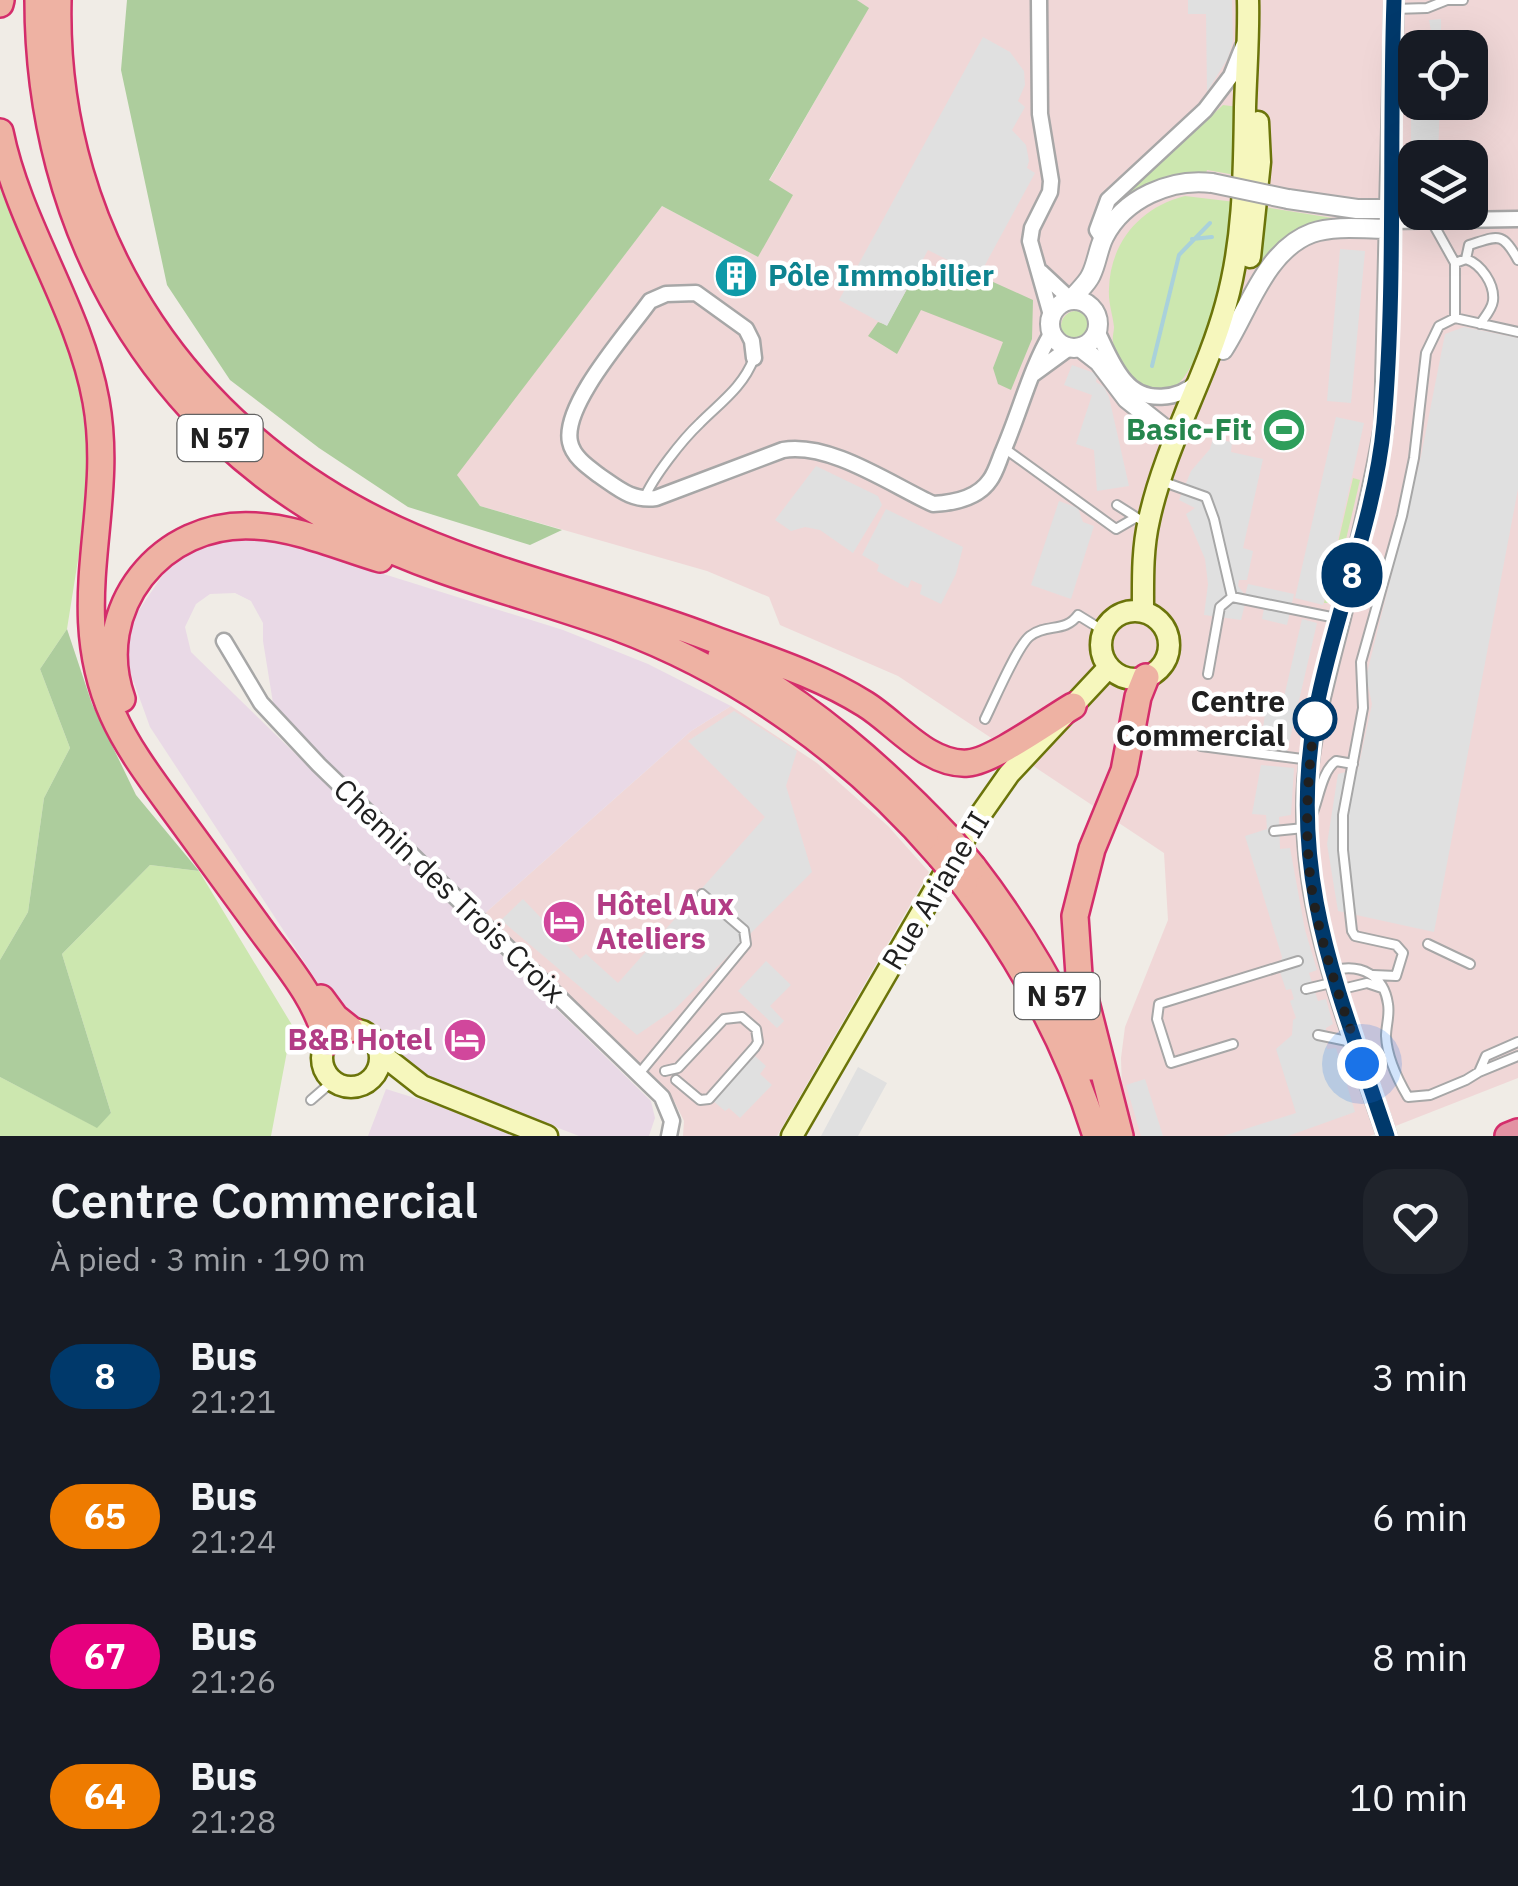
<!DOCTYPE html>
<html lang="fr">
<head>
<meta charset="utf-8">
<style>
  :root { --surface:#171b24; --page:#20242c; --text:#f1f3f6; --muted:#9ea1a6 }
  body { margin:0; font-family:"IBM Plex Sans",sans-serif; background:var(--page); color:var(--text); height:100vh; display:flex; flex-direction:column; font-size:38px; white-space:nowrap }
  * { box-sizing:border-box; margin:0 }
  p { font-size:32px; color:var(--muted) }
  .icon { flex:none; width:55px; height:55px; fill:none; stroke:currentColor; stroke-width:2; stroke-linecap:round; stroke-linejoin:round }
  .map { position:relative; height:1136px; overflow:hidden }
  .panel { display:flex; flex-direction:column; background:var(--surface); flex:1 }
  .panel>* { flex:none }
  .badge { padding:0 20px; border-radius:32px; font-size:35px; line-height:65px }
  .fabs { position:absolute; left:1398px; top:30px; display:grid; gap:20px }
  .fabs a { display:grid; place-items:center; width:90px; height:90px; border-radius:20px; background:var(--surface); box-shadow:0 10px 40px #0002; font-size:50px }
  .you { position:absolute; width:50px; height:50px; margin:-25px; border:8px solid #fff; border-radius:50%; background:#1a73e8; box-shadow:0 0 0 15px #1a73e833 }
  .map>.badge { position:absolute; translate:-50% -50%; box-shadow:0 0 0 5px #fff }
  .round { display:grid; place-items:center; flex:none; width:105px; height:105px; border-radius:30px; background:var(--page) }
  .overview { display:flex; align-items:center; justify-content:space-between; height:170px; padding:0 50px }
  h1 { font-size:48px; font-weight:600; line-height:75px }
  ul { padding:0; list-style:none }
  li { display:flex; align-items:center; gap:30px; height:140px; padding:0 50px }
  li div { flex:1 }
  li b { display:block; font-size:38px }
  li em { font-style:normal }
  li .badge { min-width:110px; font-weight:700; text-align:center }
  .map>svg:first-child { display:block }
  .commercial { fill:#f0d7d7; fill-rule:evenodd }
  .industrial { fill:#e9d9e6 }
  .grass { fill:#cce7af }
  .forest { fill:#adcd9d }
  .parking { fill:#e0e0e0 }
  .lines { fill:none; stroke-linecap:round; stroke-linejoin:round }
  .stream { stroke:#a9d1db; stroke-width:4 }
  .service-casing { stroke:#a7a7a7; stroke-width:12 }
  .minor-casing { stroke:#a7a7a7; stroke-width:19 }
  .tertiary-casing { stroke:#a7a7a7; stroke-width:22 }
  .secondary-casing { stroke:#6b740a; stroke-width:25 }
  .trunk-casing { stroke:#d42d6b; stroke-width:30 }
  .motorway-casing { stroke:#d42d6b; stroke-width:30 }
  .service { stroke:#fff; stroke-width:8 }
  .minor { stroke:#fff; stroke-width:14 }
  .tertiary { stroke:#fff; stroke-width:18 }
  .secondary { stroke:#f6f7bd; stroke-width:20 }
  .trunk { stroke:#eeb2a3; stroke-width:25 }
  .motorway { stroke:#e392a3; stroke-width:25 }
  .tertiary-bridge-casing { stroke:#a7a7a7; stroke-width:22; stroke-linecap:butt }
  .trunk-bridge-casing { stroke:#d42d6b; stroke-width:30; stroke-linecap:butt }
  .tertiary-bridge { stroke:#fff; stroke-width:18 }
  .trunk-bridge { stroke:#eeb2a3; stroke-width:25 }
  .line-casing { stroke:#fff; stroke-width:22 }
  .line { stroke:#00396b; stroke-width:15 }
  .walk { stroke:#202020; stroke-width:10; stroke-dasharray:0 18 }
  .stop-dot { fill:#fff; stroke:#00396b; stroke-width:5 }
  .labels { text-anchor:middle; stroke-width:9; stroke-linejoin:round; paint-order:stroke }
  .shield { fill:#fff; stroke:#636363; stroke-width:2.5 }
  .shield-label { font-size:28px; font-weight:bold; fill:#202020 }
  .culture-label { font-size:30px; font-weight:bold; fill:#0d838f; stroke:#fff; text-anchor:start }
  .leisure-label { font-size:30px; font-weight:bold; fill:#27864d; stroke:#fff; text-anchor:end }
  .stop-label { font-size:30px; font-weight:bold; fill:#202020; stroke:#fff; text-anchor:end }
  .street-label { font-size:30px; fill:#202020; stroke:#fff }
  .hotel-label { font-size:30px; font-weight:bold; fill:#b23c85; stroke:#fff; text-anchor:start }
</style>
</head>
<body>
<div class="map">
<svg width="1518" height="1136" viewBox="0 0 1518 1136">
  <rect width="100%" height="100%" fill="#f0ece6"/>
  <path class="commercial" d="M857,0H1518V1078L1370,1136H1133L1122,1092L1121,1058L1125,1027L1168,920L1164,853L898,676L780,625L769,597L707,571L480,506L456,475L662,206L758,257L769,181L868,9ZM1415,48H1470V102H1415ZM1415,158H1470V212H1415Z
    M731,706L817,763L888,826L929,872L777,1136H683L684,1121L674,1101L483,915L691,731Z"/>
  <path class="industrial" d="M244,537L307,550L563,630L648,664L731,706L691,731L483,915L274,709L263,641V623L251,601L235,593L210,594L196,604L185,627L191,652L651,1101L655,1118L649,1136H579L434,1080L390,1053L377,1033L353,1023L322,989L150,727L129,669L128,642L135,616L170,564L199,545Z
    M386,1089L447,1108L519,1136H368Z"/>
  <path class="grass" d="M1223,105L1238,107L1241,176L1207,170L1206,173C1168,170 1143,185 1113,207Z
    M0,184L77,369L88,452L81,541L67,629L40,669L70,748L44,798L28,912L0,960Z
    M1185,196L1235,202C1233,222 1232,243 1228,263C1223,288 1196,378 1173,387C1146,398 1117,367 1113,342C1112,337 1114,332 1114,327C1113,315 1108,303 1109,289C1110,243 1140,207 1185,196Z
    M1264,207L1339,219L1347,222L1325,224L1262,272L1258,259Z
    M1061 326a15 15 0 1 1 30 0a15 15 0 1 1-30 0Z
    M1353,478L1360,480L1331,603H1324Z
    M150,865L199,871L292,1025L271,1136H0V1077L96,1127L111,1113L62,954Z"/>
  <path class="forest" d="M127,0H857L869,8L769,180L793,195L758,257L662,206L457,475L480,506L562,530L530,545L408,507L319,448L230,380L167,285L121,70Z
    M960,267L1033,300L1032,339L1011,390L998,384L993,368L1003,342L921,310L897,354L868,336L878,322L887,325L918,269Z
    M67,629L92,704L136,795L199,871L150,865L62,954L111,1113L97,1128L0,1077V960L28,912L44,798L70,748L40,669Z"/>
  <path class="parking" d="M1188,0H1232L1233,41L1228,58L1207,92L1206,14H1188Z
    M1441,19V47L1415,48V102L1440,103L1438,155L1411,149V42L1431,31L1429,20Z
    M983,37L1010,52L1024,71L1025,85L1018,101L1025,107L1012,130L1026,145L1029,161L1027,168L1035,173L979,276L928,250L887,326L839,300Z
    M1340,249L1365,251L1351,403L1327,401Z
    M1464,327L1518,338V489L1434,932L1338,911L1327,844L1338,774L1358,769L1372,704L1366,677L1421,456L1445,334Z
    M1072,365L1097,374L1096,382L1104,387L1109,397L1129,486L1097,491L1094,450L1076,444L1092,395L1064,385Z
    M1336,417L1364,423L1323,605L1295,598Z
    M1213,439L1232,442L1231,452L1263,459L1243,548L1253,551L1247,580H1239L1238,586L1245,595L1248,584L1294,594L1287,625L1262,619L1264,608L1245,604L1241,620L1204,615L1208,584L1205,559L1186,514L1195,508L1179,500L1191,471L1210,449Z
    M816,466L878,496L882,505L853,553L820,530L805,527L791,531L775,520Z
    M1059,501L1078,508L1083,522L1094,526L1071,599L1031,585Z
    M886,509L963,547L956,574L941,604L920,594L922,585L911,580L908,588L877,571L879,565L862,555Z
    M1302,619L1317,623L1287,752L1260,748L1266,708L1281,710Z
    M734,711L797,751L786,786L812,872L675,1009L637,1035L501,920L523,899L580,959L586,954L618,983L765,817L688,741Z
    M1261,765L1294,768L1291,815L1279,817L1280,849L1290,848L1305,930L1317,970L1309,973L1318,1001L1326,999L1333,1024L1326,1028L1327,1049L1336,1048L1355,1112L1288,1136H1223L1296,1113L1276,1049L1292,1035L1293,1020L1296,1018L1290,1001L1294,999L1291,989L1286,990L1279,969L1282,957L1245,836L1267,829L1266,815L1252,814Z
    M766,961L791,985L770,1006L784,1021L777,1028L738,991Z
    M755,1056L766,1066L760,1074L772,1085L740,1118L729,1108L725,1111L712,1100Z
    M858,1067L887,1083L858,1136H821Z
    M1145,1079L1163,1136H1141L1126,1085Z"/>
  <g class="lines">
    <path class="stream" d="M1192,239L1212,237
      M1152,366L1179,255L1210,223"/>
    <g class="service-casing">
      <path id="service" d="M1394,9L1427,8L1447,0H1463
        M1431,220L1455,263V318L1518,332
        M1466,259C1481,264 1495,284 1493,301C1492,309 1485,317 1480,324
        M1455,263L1466,259L1469,245C1498,236 1502,231 1518,260
        M1004,448L1116,529L1135,518
        M1164,482L1206,497L1214,519L1232,597L1341,619
        M644,499C653,477 682,440 700,423C721,402 743,387 754,358
        M1117,505L1139,519
        M1208,674L1220,607L1232,597
        M985,719C994,701 1017,646 1030,636C1047,623 1065,633 1078,615L1104,631
        M1201,746L1310,760
        M1311,817C1319,800 1321,772 1336,761L1353,764
        M1274,831L1304,828
        M1428,944L1470,964
        M1335,970C1361,964 1384,975 1388,1004C1390,1015 1386,1026 1386,1036C1387,1057 1398,1080 1408,1097L1430,1095L1466,1080L1479,1072L1486,1056L1518,1042
        M1373,975L1396,976L1403,953L1396,945L1355,936L1352,931L1343,850V815L1363,708L1361,662L1402,516L1414,458L1426,353L1439,326L1455,318
        M1306,989L1335,982
        M1338,990L1367,983L1382,988
        M1318,1035L1352,1042
        M1233,1044L1171,1063L1157,1019L1159,1004L1298,961
        M665,1071L678,1068L724,1019L742,1017L756,1029L758,1042L755,1047L709,1099L700,1100L676,1080
        M1479,1072L1518,1056
        M638,1075L746,944L744,930L702,894
        M311,1100L333,1081"/>
    </g>
    <g class="minor-casing">
      <path id="minor" d="M1039,0L1040,114L1051,181L1050,192L1032,228L1030,241L1051,315
        M1390,221L1518,219
        M1103,239L1097,230L1108,200L1205,110L1231,76L1243,46
        M1041,272L1071,300
        M1097,331C1105,347 1113,368 1125,381C1144,404 1179,400 1198,381
        M754,358L752,341L746,329L696,293L666,294L650,301C628,332 562,405 570,442C573,457 588,467 600,476C619,489 632,501 656,498L783,450C830,442 890,484 933,504C953,503 978,498 990,480C996,472 999,460 1003,451C1020,412 1030,370 1051,334
        M1032,375L1069,348
        M224,641L261,703L319,765L662,1097L672,1121L669,1136"/>
    </g>
    <g class="tertiary-casing">
      <path id="tertiary" d="M1288,199L1357,209H1390
        M1050 324a24 24 0 1 1 48 0a24 24 0 1 1-48 0Z
        M1071,300C1077,292 1087,284 1091,275C1097,263 1098,249 1104,237C1124,198 1171,178 1212,183
        M1081,348L1099,362L1127,399L1165,429L1174,442
        M1223,350C1248,312 1265,250 1312,233C1334,225 1366,229 1390,229
        M1387,1136C1348,1021 1298,906 1307,782C1312,725 1327,673 1341,618C1357,554 1373,490 1384,425L1394,0"/>
    </g>
    <g class="secondary-casing">
      <path id="secondary" d="M1250,257L1260,162L1258,122
        M1101 645a34 34 0 1 1 68 0a34 34 0 1 1-68 0Z
        M1143,612C1143,581 1142,550 1149,520C1165,445 1206,378 1226,304C1244,239 1244,174 1245,107C1246,71 1249,36 1248,0
        M322 1058a29 29 0 1 1 58 0a29 29 0 1 1-58 0Z
        M380,1053L422,1086L547,1136
        M792,1136L969,831L1009,774L1109,667"/>
    </g>
    <g class="trunk-casing">
      <path id="trunk" d="M38,0C38,229 153,431 359,535C440,576 531,596 616,627C742,674 853,755 940,856
        M58,0C52,240 194,444 413,537C510,579 615,601 713,639C764,658 819,675 865,704C896,723 928,766 968,763C993,761 1049,720 1073,706
        M0,4L1,0
        M0,132C19,226 79,307 96,401C116,511 64,605 113,715C129,751 155,784 178,816C208,857 238,898 267,938C291,970 318,1003 327,1042
        M721,656C809,703 882,767 950,839
        M122,699C90,609 161,520 255,526C297,528 340,547 380,559
        M973,867C1021,929 1059,995 1091,1067
        M964,884C1021,960 1068,1044 1096,1136
        M321,998L335,1017L350,1029
        M1120,1136L1079,975L1075,916L1092,849L1124,771L1138,697L1146,677"/>
    </g>
    <g class="motorway-casing">
      <path id="motorway" d="M1508,1136L1518,1132"/>
    </g>
    <use href="#service" class="service"/>
    <use href="#minor" class="minor"/>
    <use href="#tertiary" class="tertiary"/>
    <use href="#secondary" class="secondary"/>
    <use href="#trunk" class="trunk"/>
    <use href="#motorway" class="motorway"/>
    <g class="tertiary-bridge-casing">
      <path id="tertiary-bridge" d="M1212,183L1288,199"/>
    </g>
    <g class="trunk-bridge-casing">
      <path id="trunk-bridge" d="M950,839L973,867
        M940,856L964,884"/>
    </g>
    <use href="#tertiary-bridge" class="tertiary-bridge"/>
    <use href="#trunk-bridge" class="trunk-bridge"/>
  </g>
  <g class="lines">
    <g class="line-casing">
      <path id="line" d="M1387,1136C1337,986 1286,873 1316,710C1334,614 1375,521 1384,423C1396,283 1389,141 1394,0"/>
    </g>
    <use href="#line" class="line"/>
    <path class="walk" d="M1315,719L1317,706C1307,773 1302,841 1315,908C1326,961 1345,1012 1362,1064"/>
  </g>
  <defs>
    <g id="building-disc" transform="scale(2.25)"><circle r="9.5" fill="#0f9aa8" stroke="#fff"/><path d="M-4-6H4V6H1V3H-1V6H-4ZM-2.5-4.3h1.7v1.8h-1.7ZM.8-4.3h1.7v1.8H.8ZM-2.5-1h1.7V.8h-1.7ZM.8-1h1.7V.8H.8Z" fill="#fff"/></g>
    <g id="stadium-disc" transform="scale(2.25)"><circle r="9.5" fill="#2e9e5b" stroke="#fff"/><path d="M0-5a6.5 5 0 1 0 0 10a6.5 5 0 1 0 0-10ZM-3.5-1.8h7v3.6h-7Z" fill="#fff"/></g>
    <g id="hotel-disc" transform="scale(2.25)"><circle r="9.5" fill="#d1479c" stroke="#fff"/><path d="M-6-4.5h1.5V1H6V5H4.5V3h-9V5H-6ZM-4 0a1.8 1.8 0 1 1 3.6 0ZM.5 0V-2.5h3Q6-2.5 6 0Z" fill="#fff"/></g>
  </defs>
  <g fill-rule="evenodd">
    <use href="#building-disc" x="736" y="276"/>
    <use href="#stadium-disc" x="1284" y="430"/>
    <use href="#hotel-disc" x="564" y="922"/>
    <use href="#hotel-disc" x="465" y="1040"/>
  </g>
  <circle class="stop-dot" cx="1315" cy="719" r="20"/>
  <g class="labels">
    <g class="shield">
      <rect x="177.5" y="415" width="85" height="46" rx="8"/>
      <rect x="1014.5" y="973" width="85" height="46" rx="8"/>
    </g>
    <g class="shield-label">
      <text x="220" y="448">N 57</text>
      <text x="1057" y="1006">N 57</text>
    </g>
    <g class="culture-label">
      <text x="768" y="286">Pôle Immobilier</text>
    </g>
    <g class="leisure-label">
      <text x="1252" y="440">Basic-Fit</text>
    </g>
    <g class="stop-label">
      <text x="1285" y="712">Centre<tspan x="1285" dy="34">Commercial</tspan></text>
    </g>
    <g class="street-label">
      <text transform="translate(449 891) rotate(44)" y="10">Chemin des Trois Croix</text>
      <text transform="translate(936 891) rotate(-59)" y="10">Rue Ariane II</text>
    </g>
    <g class="hotel-label">
      <text x="596" y="915">Hôtel Aux<tspan x="596" dy="34">Ateliers</tspan></text>
      <text x="432" y="1050" text-anchor="end">B&amp;B Hotel</text>
    </g>
  </g>
</svg>
<div class="fabs">
<a><svg class="icon" aria-label="locate" viewBox="0 0 24 24"><circle cx="12" cy="12" r="6"/><path d="M12 2v4M12 18v4M2 12h4M18 12h4"/></svg></a>
<a><svg class="icon" aria-label="layers" viewBox="0 0 24 24"><path d="M12 4l9 5-9 5-9-5zM3 14l9 5 9-5"/></svg></a>
</div>
<div class="you" style="left:1362px;top:1064px"></div>
<b class="badge" style="left:1352px;top:575px;background:#00396b;color:#fff">8</b>
</div>
<section class="panel">
<div class="overview"><div><h1>Centre Commercial</h1><p>À pied · 3 min · 190 m</p></div><a class="round"><svg class="icon" aria-label="heart" viewBox="0 0 24 24"><path d="M12 20l-8-8c-3-5 5-10 8-4 3-6 11-1 8 4z"/></svg></a></div>
<ul>
<li><span class="badge" style="background:#00396b;color:#fff">8</span><div><b>Bus</b><p>21:21</p></div><em>3 min</em></li>
<li><span class="badge" style="background:#ee7b00;color:#fff">65</span><div><b>Bus</b><p>21:24</p></div><em>6 min</em></li>
<li><span class="badge" style="background:#e6007e;color:#fff">67</span><div><b>Bus</b><p>21:26</p></div><em>8 min</em></li>
<li><span class="badge" style="background:#ee7b00;color:#fff">64</span><div><b>Bus</b><p>21:28</p></div><em>10 min</em></li>
</ul>
</section>
</body>
</html>
